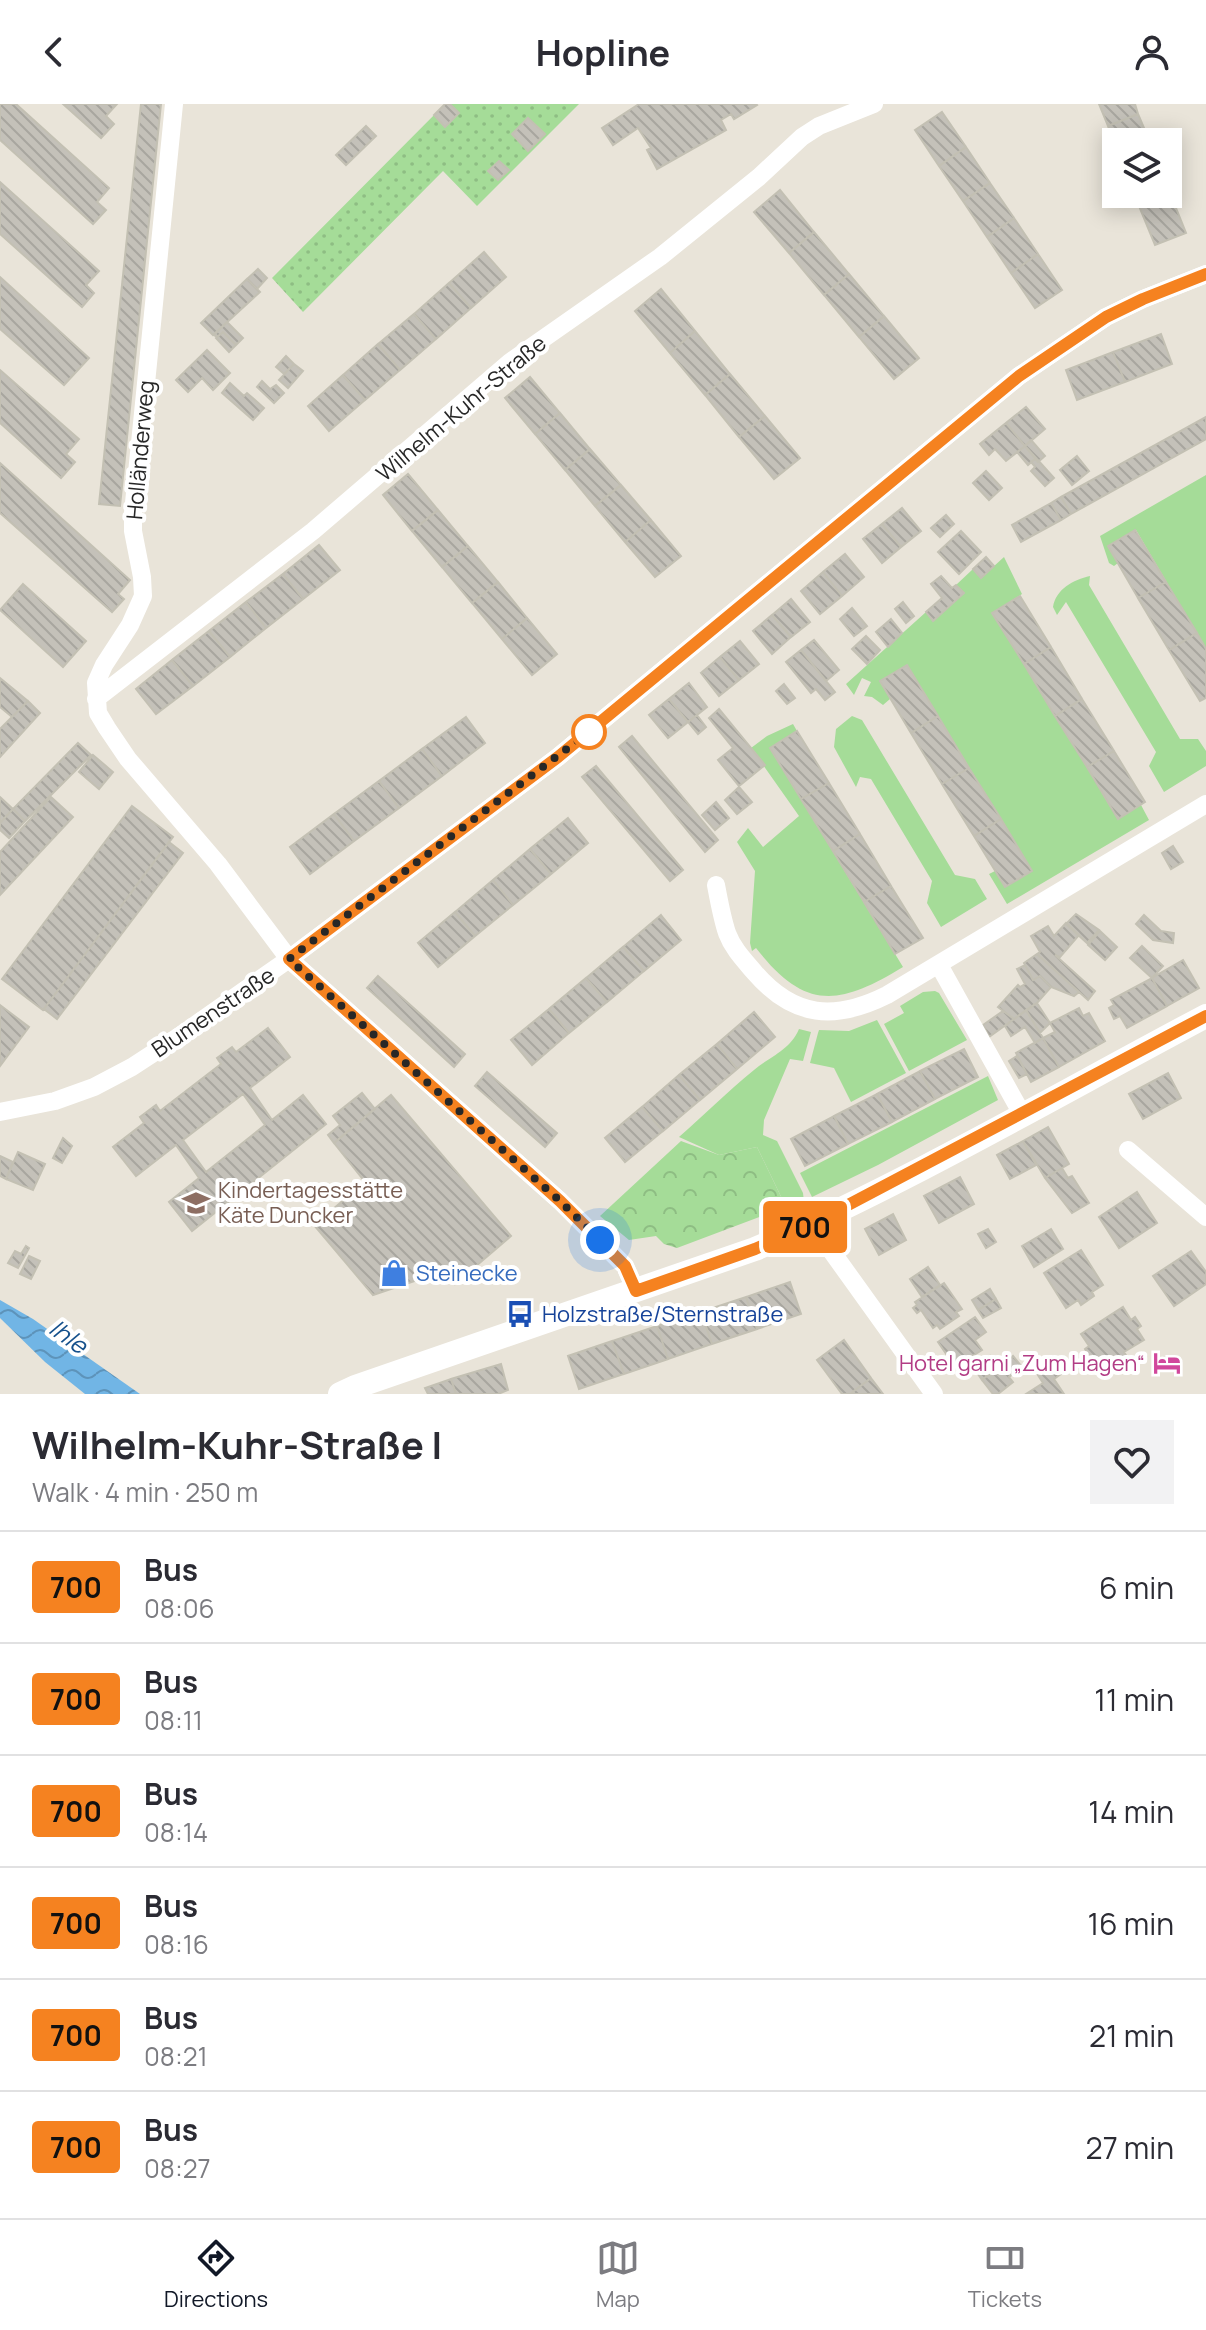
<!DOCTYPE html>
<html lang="en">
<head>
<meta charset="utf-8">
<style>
  :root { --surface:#fff; --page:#f2f2f3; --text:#2b2b33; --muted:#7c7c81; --line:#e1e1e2; --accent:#111827 }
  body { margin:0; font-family:Manrope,sans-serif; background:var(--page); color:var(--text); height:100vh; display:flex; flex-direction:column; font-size:30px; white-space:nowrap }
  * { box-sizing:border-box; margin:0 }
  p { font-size:26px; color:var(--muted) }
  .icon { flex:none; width:44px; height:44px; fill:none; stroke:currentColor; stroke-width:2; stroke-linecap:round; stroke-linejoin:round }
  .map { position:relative; height:1290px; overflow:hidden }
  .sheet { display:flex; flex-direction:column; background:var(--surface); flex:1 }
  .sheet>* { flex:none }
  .badge { padding:0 16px; border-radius:6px; font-size:28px; line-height:52px }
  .buttons { position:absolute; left:1102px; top:24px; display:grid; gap:16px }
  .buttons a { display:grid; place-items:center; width:80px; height:80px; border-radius:0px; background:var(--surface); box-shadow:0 4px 20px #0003; font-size:40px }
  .you { position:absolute; width:40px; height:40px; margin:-20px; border:6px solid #fff; border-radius:50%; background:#1a73e8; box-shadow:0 0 0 12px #1a73e833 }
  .map>.badge { position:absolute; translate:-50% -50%; box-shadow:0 0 0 4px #fff }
  .round { display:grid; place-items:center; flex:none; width:84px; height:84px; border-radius:0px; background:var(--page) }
  .headline { display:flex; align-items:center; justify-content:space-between; height:136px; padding:0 32px }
  h1 { font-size:38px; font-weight:700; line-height:60px }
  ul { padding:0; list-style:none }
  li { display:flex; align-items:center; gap:24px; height:112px; padding:0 32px; border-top:2px solid var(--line) }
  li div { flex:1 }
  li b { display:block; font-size:30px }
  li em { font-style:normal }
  li .badge { min-width:88px; font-weight:700; text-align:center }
  header { display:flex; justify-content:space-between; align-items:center; height:104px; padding:0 32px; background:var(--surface); font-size:36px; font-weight:700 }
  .menu { display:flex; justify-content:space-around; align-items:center; height:112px; border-top:2px solid var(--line); background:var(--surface); font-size:22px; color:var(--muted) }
  .menu a { display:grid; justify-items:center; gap:4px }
  .menu .active { color:var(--accent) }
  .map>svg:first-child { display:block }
  .grass { fill:#a5dc98 }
  .park { fill:url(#park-crowns) }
  .garden { fill:url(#garden-dots) }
  .water { fill:url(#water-waves) }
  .building { fill:url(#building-back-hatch); stroke:#c3c0b3; stroke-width:2; fill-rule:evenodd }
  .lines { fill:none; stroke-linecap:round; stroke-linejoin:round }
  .street { stroke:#fff; stroke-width:18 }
  .secondary { stroke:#fff; stroke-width:24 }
  .line-casing { stroke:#fff; stroke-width:18 }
  .line { stroke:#f58220; stroke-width:12 }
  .walk { stroke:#272727; stroke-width:8; stroke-dasharray:0 14.4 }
  .stop-dot { fill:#fff; stroke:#f58220; stroke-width:4 }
  .labels { text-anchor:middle; stroke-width:8; stroke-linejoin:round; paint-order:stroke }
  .street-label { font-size:22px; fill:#272727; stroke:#fff }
  .education-label { font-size:22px; fill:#785e54; stroke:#fff; text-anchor:start }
  .shop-label { font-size:22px; fill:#366cbe; stroke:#fff; text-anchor:start }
  .transit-label { font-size:22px; fill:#164399; stroke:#fff; text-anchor:start }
  .hotel-label { font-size:22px; fill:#b23c85; stroke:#fff; text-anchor:end }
  .water-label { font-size:24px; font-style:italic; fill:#16518c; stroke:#fff }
</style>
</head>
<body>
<header><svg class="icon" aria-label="back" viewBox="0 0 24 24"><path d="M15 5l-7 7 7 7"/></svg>Hopline<svg class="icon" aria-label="person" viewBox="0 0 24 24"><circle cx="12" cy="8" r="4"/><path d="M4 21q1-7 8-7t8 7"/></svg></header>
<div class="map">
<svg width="1206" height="1290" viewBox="0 0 1206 1290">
  <defs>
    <pattern id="park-crowns" width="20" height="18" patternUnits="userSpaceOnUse" patternTransform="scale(2)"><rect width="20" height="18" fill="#a5dc98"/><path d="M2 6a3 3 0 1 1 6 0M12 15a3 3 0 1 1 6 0" fill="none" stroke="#8ebd83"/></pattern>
    <pattern id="garden-dots" width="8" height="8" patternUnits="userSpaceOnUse" patternTransform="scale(2)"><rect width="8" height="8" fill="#a5dc98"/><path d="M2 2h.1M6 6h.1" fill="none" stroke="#8ebd83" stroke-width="1.8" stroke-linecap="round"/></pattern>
    <pattern id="water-waves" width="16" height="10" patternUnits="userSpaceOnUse" patternTransform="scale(2)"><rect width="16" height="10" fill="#71b5e5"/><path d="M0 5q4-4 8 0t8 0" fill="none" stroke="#5d93ba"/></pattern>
    <pattern id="building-back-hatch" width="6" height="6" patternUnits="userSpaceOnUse" patternTransform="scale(2)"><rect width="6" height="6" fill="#c4c1b9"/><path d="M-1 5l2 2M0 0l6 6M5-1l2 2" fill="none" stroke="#a8a69f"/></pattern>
  </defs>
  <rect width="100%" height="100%" fill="#e9e4d9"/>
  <path class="grass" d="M1206,371V545L1136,426L1108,442L1118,459L1114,462L1109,459L1100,432Z
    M1004,453L1022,490L993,509L1118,714L1141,701L1149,716L1007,800L989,770L995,767L1005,783L1032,767L907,561L880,577L890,595L883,601L872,593L864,592L871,578L862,574L854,591L846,580L926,508L934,516L963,490L956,481L973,465L981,474Z
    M1090,472L1089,481L1180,635H1198L1206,647V662L1164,688L1149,662L1156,648L1066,498L1057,511L1053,503C1056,485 1073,476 1090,472Z
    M852,612L862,616L955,771L975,775L987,795L941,823L927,799L932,777L871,675L860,673L856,683L834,643L836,625Z
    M793,620L797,627L770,644L903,863C839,902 805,907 756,844L752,847L750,839L755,767L737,738L748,724L763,743L799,712L751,644L767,632Z
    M935,887L939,889L967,936L909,967L884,920L904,909L900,902L923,888Z
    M877,916L906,969L851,998L834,964L810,959L818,929L819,926L849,927Z
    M799,925L811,928L803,957L790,955L764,1016L763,1031L777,1037L803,1089L804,1098L787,1105L757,1043L719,1051L679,1033C704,1011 728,987 754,966C771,952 790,946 799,925Z
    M988,972L998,996L878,1061L812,1093L800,1069Z"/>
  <path class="park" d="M681,1037L719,1051L757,1043L786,1103L677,1144L664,1140L656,1132L629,1136L600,1112Z"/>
  <path class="garden" d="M445,0H579L477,102L443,67L303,208L272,174Z"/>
  <path class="water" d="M0,1196L33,1215L140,1290H85L45,1258L0,1214Z"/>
  <path class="building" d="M0,0H16L109,84L97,98L106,106L93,120L0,36Z
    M63,0H117L106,12L114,20L101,34Z
    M141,0H161L120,402L99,400Z
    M445,0H450L459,9L445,23L434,11Z
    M639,0H756L757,1L734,15L731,10L721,16L726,26L657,65L647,46L651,44L638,24L613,41L602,24Z
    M1099,0H1135L1138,10L1108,22Z
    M942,8L966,43L939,62L915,26Z
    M1138,10L1150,38H1116V43L1108,22Z
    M528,14L545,30L528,47L512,30Z
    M366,22L376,32L346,61L336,51Z
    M966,43L990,79L963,97L939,62Z
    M499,57L509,66L498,76L488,67Z
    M0,78L99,167L86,181L94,189L82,203L0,130Z
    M990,79L1014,114L987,133L963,97Z
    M780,86L814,128L789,149L754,108Z
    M1170,89L1186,129L1155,141L1139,102Z
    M1135,90H1168L1139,102Z
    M1014,114L1038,150L1011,169L987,133Z
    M814,128L849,170L824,191L789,149Z
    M484,148L506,173L471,204L449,179Z
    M1038,150L1062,186L1035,204L1011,169Z
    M258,165L267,174L257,185L247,175Z
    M849,170L884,212L859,233L824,191Z
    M0,173L89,254L64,281L0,225Z
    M247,175L260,188L213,231L201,219Z
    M449,179L471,204L436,235L414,210Z
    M661,185L695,227L670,249L635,207Z
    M414,210L436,235L400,266L378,240Z
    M884,212L919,254L894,275L859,233Z
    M227,218L243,234L236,241L223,228L217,233L214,231Z
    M695,227L730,270L705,291L670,249Z
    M223,228L236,241L229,248L216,234Z
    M1161,230L1172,260L1125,278L1113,248Z
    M378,240L400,266L365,296L343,271Z
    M207,246L230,269L213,286L202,274L188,288L176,276Z
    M1113,248L1125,278L1077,296L1066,266Z
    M286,252L294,260L284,270L276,263Z
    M294,260L303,267L288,284L279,276Z
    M0,266L79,335L66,350L75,358L61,374L0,319Z
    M730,270L765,312L739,333L705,291Z
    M343,271L365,296L329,327L308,302Z
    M530,273L560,309L535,330L505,294Z
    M262,277L270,285L276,281L284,289L274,299L257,283Z
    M230,279L244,292L247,289L264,304L253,316L222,289Z
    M1026,303L1045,325L1025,342L1006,319Z
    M560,309L590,345L565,366L535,330Z
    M765,312L800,354L774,375L739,333Z
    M1206,313V335L1071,410L1061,393Z
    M1006,319L1025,342L1006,357L995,345L989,351L980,340Z
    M1031,336L1045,352L1038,358L1025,342Z
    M1025,342L1036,354L1028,361L1017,348Z
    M590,345L621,381L595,402L565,366Z
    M1077,352L1089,367L1072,381L1060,366Z
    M1036,354L1054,374L1045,382L1031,367L1035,363L1031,358Z
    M0,359L130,476L118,490L124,495L112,508L0,409Z
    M986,367L1002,384L989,396L973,379Z
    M408,370L438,406L412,427L383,391Z
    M621,381L651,416L625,438L595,402Z
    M1061,393L1071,410L1061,416L1051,399Z
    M1051,399L1061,416L1021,438L1012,421Z
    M902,404L921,427L901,443L882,420Z
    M438,406L468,442L442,463L412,427Z
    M946,411L954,420L940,433L931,424Z
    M651,416L681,452L655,473L625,438Z
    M882,420L901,443L882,459L863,435Z
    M1135,426L1166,478L1138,494L1108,442Z
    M961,427L981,448L959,470L938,448Z
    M319,441L340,466L303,495L283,470Z
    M468,442L498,478L472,499L442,463Z
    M845,450L864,473L842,492L823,468Z
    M986,453L994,462L981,474L973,465Z
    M823,468L842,492L820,510L801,487Z
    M283,470L303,495L266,524L246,498Z
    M941,472L952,484L956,481L964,489L933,517L926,508L942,494L931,480Z
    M498,478L527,514L502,535L472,499Z
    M1166,478L1197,529L1169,546L1138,494Z
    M23,480L86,537L63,563L0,506Z
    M1020,492L1051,543L1024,560L992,509Z
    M791,495L810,518L791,533L772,511Z
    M246,498L266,524L230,553L209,527Z
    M903,498L914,512L906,519L895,505Z
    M852,504L867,522L854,532L840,515Z
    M772,511L791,533L772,550L753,527Z
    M527,514L557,550L532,571L502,535Z
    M891,515L902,529L888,543L876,528Z
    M209,527L230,553L193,582L172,556Z
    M1197,529L1206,545V594L1200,597L1169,546Z
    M866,532L880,546L867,560L852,545Z
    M814,536L839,566L826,577L801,546Z
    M740,537L759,560L739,576L720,553Z
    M1051,543L1082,595L1055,612L1024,560Z
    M801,546L835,588L825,596L816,585L811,589L786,558Z
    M720,553L739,576L719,592L701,569Z
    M172,556L193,582L156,610L136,585Z
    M907,561L938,612L911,629L880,577Z
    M0,574L28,597L12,613L0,603Z
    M689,579L707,603L688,618L669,595Z
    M784,580L795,594L787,600L776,587Z
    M669,595L688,618L668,634L649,611Z
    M1082,595L1114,647L1087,663L1055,612Z
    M28,597L40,609L0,653V625Z
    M719,605L765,661L739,682L718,656L733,644L709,614Z
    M697,611L706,623L698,630L688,618Z
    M938,612L969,664L942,680L911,629Z
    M466,613L485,639L442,672L422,645Z
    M797,627L829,679L801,695L770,644Z
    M632,632L718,736L705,748L619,643Z
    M78,639L91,651L25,717L13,705Z
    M422,645L442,672L399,704L379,677Z
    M1114,647L1145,698L1118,715L1087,663Z
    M93,651L113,668L99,685L79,668Z
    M596,662L683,766L670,777L582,673Z
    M969,664L1001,715L974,732L942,680Z
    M379,677L399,704L354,737L334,710Z
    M829,679L860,730L833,747L801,695Z
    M739,683L752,698L737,710L725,696Z
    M0,693L13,705L0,719Z
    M51,693L73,713L0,791V748Z
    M716,698L729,714L715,726L702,711Z
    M132,702L173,733L43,906L2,875Z
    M13,705L25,717L9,734L0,726V719Z
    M334,710L354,737L310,770L290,743Z
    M568,714L588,739L551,770L530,745Z
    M1001,715L1032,767L1005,783L974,732Z
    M860,730L891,782L864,798L833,747Z
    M169,738L183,749L57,915L44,905Z
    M1173,742L1183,758L1171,765L1162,749Z
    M530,745L551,770L513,801L493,776Z
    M493,776L513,801L475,832L455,808Z
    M891,782L923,834L895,850L864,798Z
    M455,808L475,832L438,863L418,839Z
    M1076,810L1099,826L1087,839L1066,820Z
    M661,811L681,836L644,867L623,843Z
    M1144,811L1161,827L1174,829L1173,839L1153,836L1136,820Z
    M1066,819L1079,831L1060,853L1055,851L1095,887L1088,896L1037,850L1040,848L1031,832L1048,822L1054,832Z
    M1100,827L1117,843L1105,856L1088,841Z
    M1142,842L1163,862L1152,874L1130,854Z
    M623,843L644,867L607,898L586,874Z
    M1037,850L1079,888L1074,892L1051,883L1040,872L1033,876L1024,859Z
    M1183,856L1199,884L1167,902L1152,874Z
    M1025,861L1033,876L1040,872L1051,883L1037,899L1014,915L998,903L1018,881L1020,883L1025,880L1017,865Z
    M378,872L465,950L454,963L367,884Z
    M586,874L607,898L569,929L549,905Z
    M1152,874L1167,902L1127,924L1120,912L1114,915L1109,904L1114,901L1111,896Z
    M1037,899L1050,919L1040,929L1026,906Z
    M0,901L29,923L0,962Z
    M1079,904L1083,912L1089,909L1105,937L1059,963L1043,934L1055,928L1050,919Z
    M549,905L569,929L532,961L511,936Z
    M1026,906L1043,934L1035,939L1025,923L1011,932L1005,922Z
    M1003,907L1014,915L989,933L983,921Z
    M754,908L775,933L737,965L717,940Z
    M268,924L290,953L250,984L272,1016L303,991L326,1020L192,1127L169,1098L199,1074L176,1041L136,1072L113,1043L144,1019L140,1013L156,1001L160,1007L221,960L217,954L232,943L236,948ZM243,990L265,1021L206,1068L183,1036Z
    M1043,934L1059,963L1031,978L1016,949Z
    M717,940L737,965L700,996L679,971Z
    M964,945L978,973L935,995L920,967Z
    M1017,952L1027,970L1019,974L1009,957Z
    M920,967L935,995L892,1018L877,990Z
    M487,968L557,1029L545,1043L475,982Z
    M1168,969L1181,994L1143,1015L1129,990Z
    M679,971L700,996L663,1027L642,1003Z
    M362,989L375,1005L334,1039L328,1031L340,1021L333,1012Z
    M877,990L892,1018L848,1040L834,1012Z
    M391,991L511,1132L455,1180L444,1167L373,1191L314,1121L365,1078L334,1039Z
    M642,1003L663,1027L625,1058L605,1034Z
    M834,1012L848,1040L805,1062L791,1035Z
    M1048,1023L1069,1060L1045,1074L1023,1037Z
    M63,1034L72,1042L62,1059L53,1054Z
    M1023,1037L1036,1061L1010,1075L997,1051Z
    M18,1048L45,1060L33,1086L6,1075Z
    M0,1052L13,1058L6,1075L0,1072Z
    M1062,1064L1068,1074L1072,1072L1089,1099L1072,1109L1045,1074Z
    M960,1073L974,1100L939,1119L924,1092Z
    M1137,1088L1157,1119L1119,1144L1099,1113Z
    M893,1110L906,1136L879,1151L865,1125Z
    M988,1125L996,1138L986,1144L978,1130Z
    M1051,1125L1063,1145L1034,1163L1022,1142Z
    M26,1142L29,1144L18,1164L8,1159L15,1147L21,1150Z
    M1081,1146L1103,1181L1092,1188L1094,1192L1081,1201L1078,1196L1066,1204L1044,1169Z
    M1191,1147L1206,1168V1180L1174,1202L1153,1172Z
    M29,1152L40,1157L31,1175L20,1170Z
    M928,1163L940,1181L922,1193L910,1175Z
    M790,1178L801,1210L757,1225L746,1193Z
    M944,1179L962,1205L956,1208L959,1212L940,1225L937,1221L933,1224L921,1206L917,1209L913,1204L917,1201L915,1198Z
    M990,1185L996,1195L978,1206L972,1196Z
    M746,1193L757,1225L712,1240L701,1208Z
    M996,1195L1001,1204L983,1214L978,1206Z
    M1123,1203L1131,1216L1135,1213L1141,1222L1137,1225L1144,1236L1124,1248L1127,1253L1113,1262L1110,1257L1102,1262L1095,1252L1091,1255L1085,1245L1089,1242L1081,1230Z
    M701,1208L712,1240L668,1255L657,1222Z
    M975,1213L986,1228L975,1236L982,1246L955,1263L938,1238Z
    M657,1222L668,1255L624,1270L612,1237Z
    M844,1236L871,1274L850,1290H842L817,1256Z
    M612,1237L624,1270L579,1285L568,1252Z
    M990,1252L998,1263L982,1276L974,1264Z
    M1013,1252L1022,1263L1009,1273L1013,1278L998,1290H993L982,1276Z
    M1052,1257L1061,1270L1054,1275L1064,1290H1026L1043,1279L1036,1268Z
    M501,1260L508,1286L498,1290H456L451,1275Z
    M871,1274L883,1290H850Z
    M451,1275L456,1290H428L425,1284Z"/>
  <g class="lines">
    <path class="street" d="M174,0L133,409V427L142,473L143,492L130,521L104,561L96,579L98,609L107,624L128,655L218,760L289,855L560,1097L625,1162L636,1187
      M96,595L313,427L510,258L660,153L759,73L802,33L819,22L874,0
      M716,781C719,797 722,814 727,829C733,845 744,856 755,869C794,914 835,917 887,891L1206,700
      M939,861L1022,1010
      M0,1008L55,997L94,983L132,963L181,931L289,855L558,653L1019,272L1106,213L1143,195L1206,170
      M1128,1046L1206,1113
      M812,1120L934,1290"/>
    <path class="secondary" d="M340,1290L355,1283L755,1145C910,1077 1057,991 1206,912"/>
  </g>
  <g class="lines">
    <g class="line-casing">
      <path id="line" d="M1206,170L1143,195L1106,213L1019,272L558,653L289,855L560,1097L625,1162L636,1187L755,1145L812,1120L1206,912"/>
    </g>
    <use href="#line" class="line"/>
    <path class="walk" d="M589,628L289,855L560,1097L600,1136"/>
  </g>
  <defs>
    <g id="school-bare" transform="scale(2.16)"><path d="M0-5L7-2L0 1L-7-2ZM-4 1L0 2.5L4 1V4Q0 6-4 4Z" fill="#8d6e63" stroke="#fff" stroke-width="2.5" paint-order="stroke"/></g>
    <g id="shop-bare" transform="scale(2.16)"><path d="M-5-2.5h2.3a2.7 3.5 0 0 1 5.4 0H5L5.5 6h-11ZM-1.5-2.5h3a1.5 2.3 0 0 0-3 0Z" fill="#3f7fe0" stroke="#fff" stroke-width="2.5" paint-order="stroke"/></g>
    <g id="bus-bare" transform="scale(2.16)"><path d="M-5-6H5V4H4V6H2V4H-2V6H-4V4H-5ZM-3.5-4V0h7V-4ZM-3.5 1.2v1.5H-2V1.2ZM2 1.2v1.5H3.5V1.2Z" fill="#1a4fb4" stroke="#fff" stroke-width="2.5" paint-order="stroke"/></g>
    <g id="hotel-bare" transform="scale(2.16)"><path d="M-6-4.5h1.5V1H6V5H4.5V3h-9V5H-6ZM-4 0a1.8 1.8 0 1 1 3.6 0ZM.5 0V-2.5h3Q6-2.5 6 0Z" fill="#d1479c" stroke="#fff" stroke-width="2.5" paint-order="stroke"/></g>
  </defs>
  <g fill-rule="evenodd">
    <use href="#school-bare" x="196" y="1099"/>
    <use href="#shop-bare" x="394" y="1169"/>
    <use href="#bus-bare" x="520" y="1210"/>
    <use href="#hotel-bare" x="1167" y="1259"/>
  </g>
  <circle class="stop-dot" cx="589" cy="628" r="16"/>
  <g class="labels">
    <g class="street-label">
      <text transform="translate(461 304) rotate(-40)" y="8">Wilhelm-Kuhr-Straße</text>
      <text transform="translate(140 346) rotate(-85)" y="8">Holländerweg</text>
      <text transform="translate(213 908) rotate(-34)" y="8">Blumenstraße</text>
    </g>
    <g class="education-label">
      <text x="218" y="1094">Kindertagesstätte<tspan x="218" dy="25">Käte Duncker</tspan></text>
    </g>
    <g class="shop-label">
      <text x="416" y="1177">Steinecke</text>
    </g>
    <g class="transit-label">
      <text x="542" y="1218">Holzstraße/Sternstraße</text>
    </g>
    <g class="hotel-label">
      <text x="1145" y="1267">Hotel garni „Zum Hagen“</text>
    </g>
    <g class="water-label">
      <text transform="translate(68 1233) rotate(36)" y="8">Ihle</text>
    </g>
  </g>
</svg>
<div class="buttons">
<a><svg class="icon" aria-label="layers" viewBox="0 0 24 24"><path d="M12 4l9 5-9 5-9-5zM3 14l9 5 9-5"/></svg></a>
</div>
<div class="you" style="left:600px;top:1136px"></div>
<b class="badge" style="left:805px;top:1123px;background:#f58220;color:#111">700</b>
</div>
<section class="sheet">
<div class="headline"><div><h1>Wilhelm-Kuhr-Straße I</h1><p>Walk · 4 min · 250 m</p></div><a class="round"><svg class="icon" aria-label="heart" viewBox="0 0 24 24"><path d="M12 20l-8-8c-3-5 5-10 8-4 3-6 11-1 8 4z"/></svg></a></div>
<ul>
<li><span class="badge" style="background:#f58220;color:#111">700</span><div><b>Bus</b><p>08:06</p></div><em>6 min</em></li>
<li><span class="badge" style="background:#f58220;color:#111">700</span><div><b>Bus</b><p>08:11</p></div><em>11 min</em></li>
<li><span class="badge" style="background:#f58220;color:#111">700</span><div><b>Bus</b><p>08:14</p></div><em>14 min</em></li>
<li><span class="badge" style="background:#f58220;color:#111">700</span><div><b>Bus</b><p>08:16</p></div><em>16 min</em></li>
<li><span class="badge" style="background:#f58220;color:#111">700</span><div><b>Bus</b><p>08:21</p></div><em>21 min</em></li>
<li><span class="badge" style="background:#f58220;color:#111">700</span><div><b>Bus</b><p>08:27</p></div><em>27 min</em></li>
</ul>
</section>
<nav class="menu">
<a class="active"><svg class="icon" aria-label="directions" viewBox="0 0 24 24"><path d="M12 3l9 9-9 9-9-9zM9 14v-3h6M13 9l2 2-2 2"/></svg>Directions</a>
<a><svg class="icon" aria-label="map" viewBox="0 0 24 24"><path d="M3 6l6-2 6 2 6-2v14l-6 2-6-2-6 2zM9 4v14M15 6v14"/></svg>Map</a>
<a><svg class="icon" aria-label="tickets" viewBox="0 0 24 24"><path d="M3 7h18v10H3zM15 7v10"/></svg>Tickets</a>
</nav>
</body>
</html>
